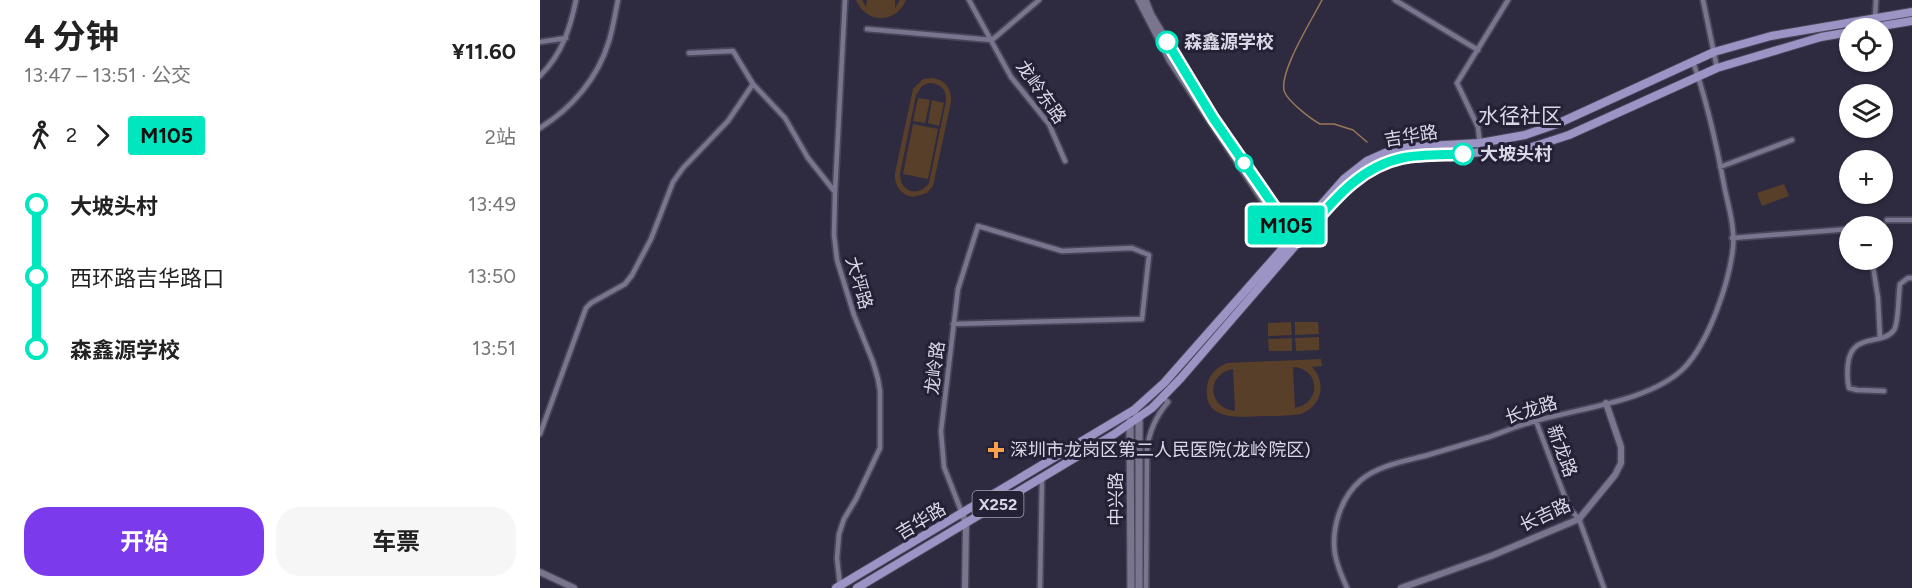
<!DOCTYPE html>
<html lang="zh">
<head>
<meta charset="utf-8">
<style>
  :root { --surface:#fff; --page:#f6f6f6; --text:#222; --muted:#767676; --accent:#7c3aed }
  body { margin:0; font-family:Figtree,"Noto Sans SC",sans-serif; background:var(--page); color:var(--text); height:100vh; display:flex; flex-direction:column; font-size:22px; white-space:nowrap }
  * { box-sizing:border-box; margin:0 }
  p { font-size:20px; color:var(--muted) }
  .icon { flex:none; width:33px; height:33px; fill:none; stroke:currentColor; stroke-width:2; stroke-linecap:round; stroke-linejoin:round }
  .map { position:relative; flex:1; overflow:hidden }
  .panel { display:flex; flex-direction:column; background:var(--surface); width:540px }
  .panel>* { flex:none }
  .badge { padding:0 12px; border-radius:4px; font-size:21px; line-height:39px }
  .tools { position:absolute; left:1299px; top:18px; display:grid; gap:12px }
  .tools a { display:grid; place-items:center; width:54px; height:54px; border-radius:50%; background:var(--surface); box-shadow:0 2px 4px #0004; font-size:30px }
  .map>.badge { position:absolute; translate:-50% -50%; box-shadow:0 0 0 3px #fff }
  .legs { display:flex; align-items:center; gap:9px; height:66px; padding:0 24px; font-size:20px }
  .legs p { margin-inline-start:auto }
  .overview { display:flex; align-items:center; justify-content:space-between; height:102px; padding:0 24px }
  h1 { font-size:33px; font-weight:700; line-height:45px }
  .cta { display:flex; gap:12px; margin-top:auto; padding:12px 24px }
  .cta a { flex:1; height:69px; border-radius:24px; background:var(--accent); color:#fff; font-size:24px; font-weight:700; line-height:69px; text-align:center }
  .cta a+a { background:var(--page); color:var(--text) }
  ul { padding:0 24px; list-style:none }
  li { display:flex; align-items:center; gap:21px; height:72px; font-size:22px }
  li i { display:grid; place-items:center; width:9px; height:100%; margin:0 8px; background:currentColor }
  li i::after { content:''; width:15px; height:15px; margin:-8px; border:4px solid; border-radius:50%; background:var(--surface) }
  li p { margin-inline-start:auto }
  li:first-child i { background:linear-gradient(#0000 50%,currentColor 0) }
  li:last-child i { background:linear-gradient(currentColor 50%,#0000 0) }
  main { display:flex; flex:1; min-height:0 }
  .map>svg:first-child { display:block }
  .green { fill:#583f29; fill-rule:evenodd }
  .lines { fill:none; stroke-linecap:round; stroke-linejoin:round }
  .stream { stroke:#9a7859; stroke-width:1.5 }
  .minor-casing { stroke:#494558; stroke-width:8 }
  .tertiary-casing { stroke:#494558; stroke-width:9 }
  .secondary-casing { stroke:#494558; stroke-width:10 }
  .primary-casing { stroke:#494558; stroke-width:10 }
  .minor { stroke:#79758f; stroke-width:4.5 }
  .tertiary { stroke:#79758f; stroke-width:6 }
  .secondary { stroke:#79758f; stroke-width:7 }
  .primary { stroke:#9c94c5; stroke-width:8 }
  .line-1-casing { stroke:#fff; stroke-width:14 }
  .line-1 { stroke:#00e6bf; stroke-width:9 }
  .stop-1-dot { fill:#fff; stroke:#00e6bf; stroke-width:3 }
  .poi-dot { fill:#f8a14a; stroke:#242035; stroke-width:2 }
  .labels { text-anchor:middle; stroke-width:6; stroke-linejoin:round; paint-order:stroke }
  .shield { fill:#242035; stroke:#a3a1b1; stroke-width:1.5 }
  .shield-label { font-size:16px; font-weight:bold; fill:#d9d8e6 }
  .stop-label { font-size:18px; font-weight:bold; fill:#d9d8e6; stroke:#242035; text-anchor:start }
  .street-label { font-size:18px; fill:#d9d8e6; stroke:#242035 }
  .poi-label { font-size:18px; fill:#d9d8e6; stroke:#242035; text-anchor:start }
  .quarter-label { font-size:21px; fill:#d9d8e6; stroke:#242035 }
</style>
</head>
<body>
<main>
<section class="panel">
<div class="overview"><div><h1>4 分钟</h1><p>13:47 – 13:51 · 公交</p></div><b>¥11.60</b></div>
<div class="legs"><svg class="icon" aria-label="walk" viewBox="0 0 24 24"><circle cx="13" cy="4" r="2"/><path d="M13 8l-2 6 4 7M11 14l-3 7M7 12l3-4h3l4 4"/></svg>2<svg class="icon" aria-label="forward" viewBox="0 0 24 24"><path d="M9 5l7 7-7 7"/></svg><b class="badge" style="background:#00e6bf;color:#111">M105</b><p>2站</p></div>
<ul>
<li><i style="color:#00e6bf"></i><b>大坡头村</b><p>13:49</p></li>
<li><i style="color:#00e6bf"></i><span>西环路吉华路口</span><p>13:50</p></li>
<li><i style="color:#00e6bf"></i><b>森鑫源学校</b><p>13:51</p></li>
</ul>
<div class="cta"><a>开始</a><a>车票</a></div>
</section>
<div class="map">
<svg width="1372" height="588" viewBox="0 0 1372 588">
  <rect width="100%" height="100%" fill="#2e2a40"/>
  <path class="green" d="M316,0H322L326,7L327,0H355V8L360,0H366C356,24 326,24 316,0Z
    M393,78C405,80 412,89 411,102L393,186L387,193L373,197C361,195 354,186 355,173L373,89L383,79ZM389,83C400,83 407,90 406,101L389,183C378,198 360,192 360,174L376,95L382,86Z
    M378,98L390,100L385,123L373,121Z
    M392,100L404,103L399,126L388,123Z
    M373,124L398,129L388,179L363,174Z
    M1244,184L1249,196L1222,206L1217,193Z
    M751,322L752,335L728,336V323Z
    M755,322H778L779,334L755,335Z
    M779,337V350L756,351L755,338Z
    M752,338V351H729L728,339Z
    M781,359L782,366L772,367C787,383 782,406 761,414C748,416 736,416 723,416C700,417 663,422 667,387C668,375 677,367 687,363ZM753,367C780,368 782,403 755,408ZM693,369L695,410L694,411C667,407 666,374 693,369Z"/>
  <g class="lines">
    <path class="stream" d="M782,0C773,18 736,76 745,93C750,103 771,119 780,124H794L813,130L827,142"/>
    <g class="minor-casing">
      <path id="minor" d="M429,0L471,77L509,124L525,161
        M855,0L938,50
        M1163,0L1177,68
        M1335,18L1336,0
        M327,29L452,40
        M452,40L499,0
        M0,42L26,38
        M149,53L193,51L213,84L245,118L268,158L295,192L294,235L297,260L314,315L333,362L338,379L340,391V448L316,499L304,519L299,534L297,558L300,586
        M0,76C22,54 30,29 36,0
        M0,128C32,108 58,78 69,41C73,28 75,14 78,0
        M941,153L938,127L917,83L968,0
        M1180,167L1252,140
        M295,192L305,0
        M1347,220H1372
        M1192,238L1310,229
        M1332,260L1338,298L1340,337
        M413,324L602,319L609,255L592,248L522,251L438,226L418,289L401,431L404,467L422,513
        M1344,391L1317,390L1309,388C1307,380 1307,373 1308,364C1311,332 1343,346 1354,330C1359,322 1358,296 1360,284L1368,278H1372
        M996,421L1029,508L1039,519L1064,588
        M0,434L46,308L51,303L85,284L92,275L111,239L133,182L143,168L188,121L213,84
        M500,588L502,478
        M606,588L607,450C609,431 616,416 628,402L623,397
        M807,588C802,577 797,566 795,554C791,528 801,497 821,480C839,465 866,461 888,455C909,449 929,443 949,437C963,432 977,426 992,422C1037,408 1110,402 1144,368C1169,342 1189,283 1193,248C1195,229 1189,208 1185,190C1177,147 1168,103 1153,62"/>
    </g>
    <g class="tertiary-casing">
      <path id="tertiary" d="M422,513L426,523L425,588
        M0,572L34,588
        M861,588L951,556L1039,519L1075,475L1081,463V447L1066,403"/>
    </g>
    <g class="secondary-casing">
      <path id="secondary" d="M599,0L630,60L735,218L751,238L755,240
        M605,0L611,15L665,105
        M596,415L599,419V588
        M590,421L591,588"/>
    </g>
    <g class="primary-casing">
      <path id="primary" d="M1330,28L1372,21
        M296,588L594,410L624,383L804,179L827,161L845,153L869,147L940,143L985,135L1017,124L1174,52L1231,36L1372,12
        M317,588L573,435L612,408L641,378L805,188L820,175L837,166L862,158L986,149L1029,135L1177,68L1281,37L1310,32"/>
    </g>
    <use href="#minor" class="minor"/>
    <use href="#tertiary" class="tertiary"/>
    <use href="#secondary" class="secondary"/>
    <use href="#primary" class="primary"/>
  </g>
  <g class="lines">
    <g class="line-1-casing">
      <path id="line-1" d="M627,42L673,118L758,241C788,208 815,168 862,158C881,154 903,155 923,154"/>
    </g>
    <use href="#line-1" class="line-1"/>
  </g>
  <g class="stop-1-dot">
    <circle cx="627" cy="42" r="10"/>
    <circle cx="923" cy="154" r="10"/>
    <circle cx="704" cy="163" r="8"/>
  </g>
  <path class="poi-dot" d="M453 441h6v6h6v6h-6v6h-6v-6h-6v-6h6z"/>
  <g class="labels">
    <rect class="shield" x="432.5" y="491" width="51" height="26" rx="4.5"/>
    <g class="shield-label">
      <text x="458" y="510">X252</text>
    </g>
    <g class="stop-label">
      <text x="644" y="48">森鑫源学校</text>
      <text x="940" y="160">大坡头村</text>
    </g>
    <g class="street-label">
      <text transform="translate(501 92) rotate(55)" y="6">龙岭东路</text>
      <text transform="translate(871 136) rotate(-9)" y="6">吉华路</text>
      <text transform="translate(319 283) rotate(74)" y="6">大坪路</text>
      <text transform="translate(395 368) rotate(-83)" y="6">龙岭路</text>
      <text transform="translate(991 410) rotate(-17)" y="6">长龙路</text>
      <text transform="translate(1022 451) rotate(70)" y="6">新龙路</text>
      <text transform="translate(576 499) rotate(-90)" y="6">中兴路</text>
      <text transform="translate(1005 515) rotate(-25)" y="6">长吉路</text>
      <text transform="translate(381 521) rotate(-31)" y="6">吉华路</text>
    </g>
    <g class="poi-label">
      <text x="470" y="456">深圳市龙岗区第二人民医院(龙岭院区)</text>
    </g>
    <g class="quarter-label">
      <text x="980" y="123">水径社区</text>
    </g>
  </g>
</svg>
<div class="tools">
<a><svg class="icon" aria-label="locate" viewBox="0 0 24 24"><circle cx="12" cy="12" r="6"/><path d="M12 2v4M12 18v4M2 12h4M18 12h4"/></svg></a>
<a><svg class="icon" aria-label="layers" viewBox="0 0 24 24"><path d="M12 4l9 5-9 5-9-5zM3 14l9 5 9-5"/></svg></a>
<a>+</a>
<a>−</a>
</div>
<b class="badge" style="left:746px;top:225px;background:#00e6bf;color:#111">M105</b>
</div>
</main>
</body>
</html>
